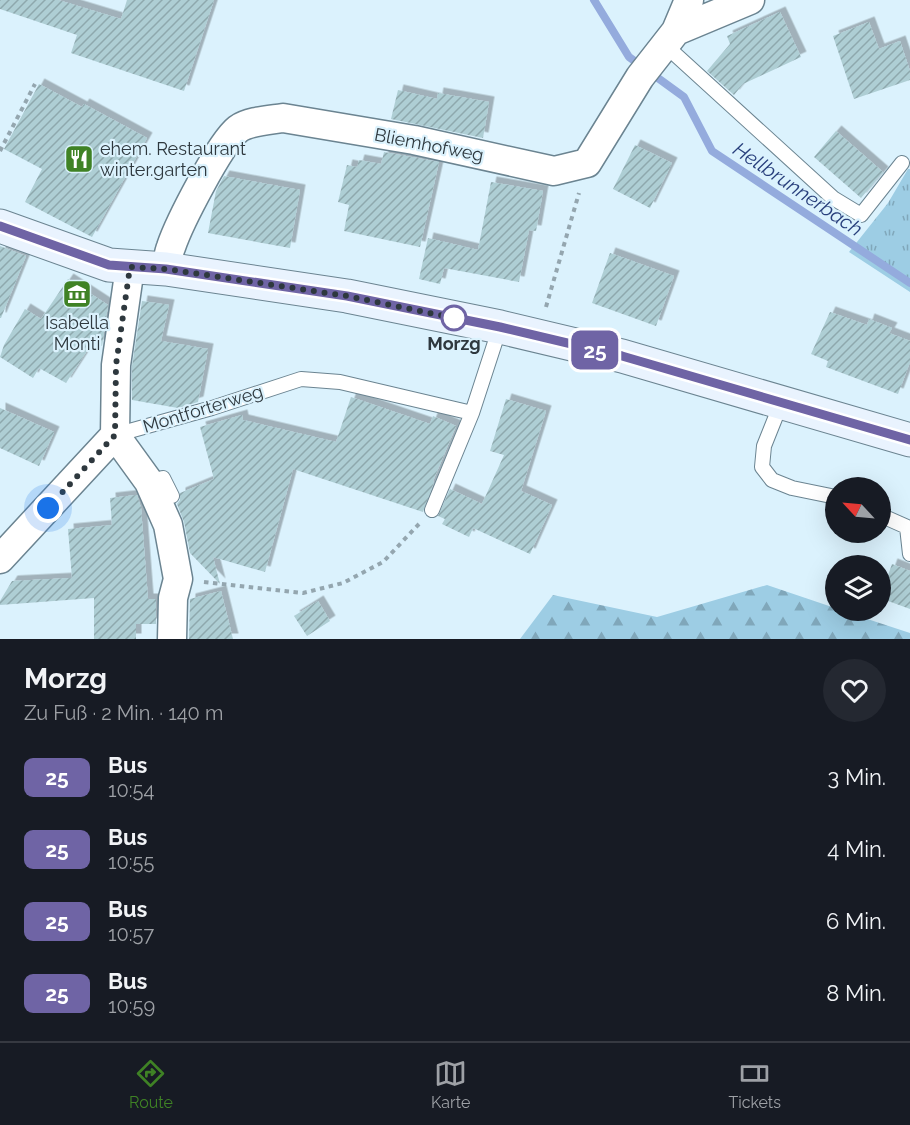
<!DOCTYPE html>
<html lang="de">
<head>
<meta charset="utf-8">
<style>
  :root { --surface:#171b24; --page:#242831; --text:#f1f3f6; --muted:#9ea1a6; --line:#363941; --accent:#3f8225 }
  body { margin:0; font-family:Raleway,sans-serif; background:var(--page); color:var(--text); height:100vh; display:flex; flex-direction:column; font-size:22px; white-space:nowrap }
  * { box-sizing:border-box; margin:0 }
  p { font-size:20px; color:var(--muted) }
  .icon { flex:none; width:33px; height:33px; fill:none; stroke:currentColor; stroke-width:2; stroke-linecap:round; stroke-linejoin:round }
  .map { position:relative; height:639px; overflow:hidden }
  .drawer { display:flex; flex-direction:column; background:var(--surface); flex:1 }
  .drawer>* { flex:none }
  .badge { padding:0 12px; border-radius:9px; font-size:21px; line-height:39px }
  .needle { width:39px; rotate:296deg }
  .tools { position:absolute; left:825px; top:477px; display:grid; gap:12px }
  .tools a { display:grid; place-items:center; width:66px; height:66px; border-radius:50%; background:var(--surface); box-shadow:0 6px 24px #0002; font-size:30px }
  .you { position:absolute; width:30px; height:30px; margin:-15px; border:4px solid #fff; border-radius:50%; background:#1a73e8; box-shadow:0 0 0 9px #1a73e833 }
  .map>.badge { position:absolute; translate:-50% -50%; box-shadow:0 0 0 3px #fff }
  .round { display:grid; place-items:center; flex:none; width:63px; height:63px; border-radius:32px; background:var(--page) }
  .summary { display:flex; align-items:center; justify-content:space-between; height:102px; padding:0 24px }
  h1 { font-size:28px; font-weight:700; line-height:45px }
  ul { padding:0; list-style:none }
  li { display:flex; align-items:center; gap:18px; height:72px; padding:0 24px }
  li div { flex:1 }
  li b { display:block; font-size:22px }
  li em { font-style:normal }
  li .badge { min-width:66px; font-weight:700; text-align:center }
  .menu { display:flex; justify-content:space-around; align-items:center; height:84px; border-top:2px solid var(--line); background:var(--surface); font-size:16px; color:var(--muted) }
  .menu a { display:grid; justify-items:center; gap:3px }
  .menu .active { color:var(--accent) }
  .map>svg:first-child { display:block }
  .grass { fill:url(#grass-tufts) }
  .forest { fill:url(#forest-firs) }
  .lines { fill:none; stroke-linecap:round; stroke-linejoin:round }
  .stream { stroke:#94abdd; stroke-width:8 }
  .building { fill:url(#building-hatch); filter:url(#shadow) }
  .lane-casing { stroke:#6b8491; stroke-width:16 }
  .street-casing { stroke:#6b8491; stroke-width:31 }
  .secondary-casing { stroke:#6b8491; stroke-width:35 }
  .path { stroke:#94a6af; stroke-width:4; stroke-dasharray:4.5 4.5; stroke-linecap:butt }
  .lane { stroke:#fff; stroke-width:14 }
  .street { stroke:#fff; stroke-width:28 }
  .secondary { stroke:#e9f3fe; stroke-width:33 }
  .line-casing { stroke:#fff; stroke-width:14 }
  .line { stroke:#6f64a5; stroke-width:9 }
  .walk { stroke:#2e383e; stroke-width:6; stroke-dasharray:0 10.8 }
  .stop-dot { fill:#fff; stroke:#6f64a5; stroke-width:3 }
  .labels { text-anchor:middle; stroke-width:4.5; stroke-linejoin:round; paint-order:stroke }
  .street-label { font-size:18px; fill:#2e383e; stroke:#dbf2fd }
  .poi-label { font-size:18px; fill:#2e383e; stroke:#dbf2fd; text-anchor:start }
  .stop-label { font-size:18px; font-weight:bold; fill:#2e383e; stroke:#dbf2fd }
  .water-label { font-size:20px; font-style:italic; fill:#283f7c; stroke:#dbf2fd }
</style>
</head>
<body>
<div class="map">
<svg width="910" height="639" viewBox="0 0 910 639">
  <defs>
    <pattern id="grass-tufts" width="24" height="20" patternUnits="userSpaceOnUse" patternTransform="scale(1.5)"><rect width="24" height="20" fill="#9dcde4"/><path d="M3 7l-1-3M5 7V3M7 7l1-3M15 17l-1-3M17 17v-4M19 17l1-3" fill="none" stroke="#80a7ba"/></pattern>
    <pattern id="forest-firs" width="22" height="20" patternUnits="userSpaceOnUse" patternTransform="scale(1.5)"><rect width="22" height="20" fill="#9dcde4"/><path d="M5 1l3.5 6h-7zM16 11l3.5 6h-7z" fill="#80a7ba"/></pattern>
    <pattern id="building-hatch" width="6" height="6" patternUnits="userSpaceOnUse" patternTransform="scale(1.5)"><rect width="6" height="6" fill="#aeced4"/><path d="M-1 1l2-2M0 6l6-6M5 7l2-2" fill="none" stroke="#8ea8ad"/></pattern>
    <filter id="shadow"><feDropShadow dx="5.5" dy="-5.5" stdDeviation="0" flood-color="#0004"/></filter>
  </defs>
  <rect width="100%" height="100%" fill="#dbf2fd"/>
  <path class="grass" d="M908,169H910V292L849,252L888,203Z"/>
  <path class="forest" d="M767,585L835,608L836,610L843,611L910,633V639H520L553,595L657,617Z"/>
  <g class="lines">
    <path class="stream" d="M594,0L629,57L684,97L712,151L910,283"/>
  </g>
  <path class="building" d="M0,0H58L121,19L127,0H214L184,91L71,53L77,35L0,9Z
    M780,12L801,57L743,84L734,95L707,71L730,44L727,36Z
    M869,22L879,49L900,41L910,71V80L854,99L833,36Z
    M39,84L82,107L84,104L147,138L92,237L25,202L42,169L4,149Z
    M398,90L437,99L438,93L489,102L483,138L391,119Z
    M836,131L883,172L861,198L814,157Z
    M635,145L672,163L650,208L613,189Z
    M384,152L439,162L420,247L344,231L349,205L338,202L347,165L357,167L359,160L381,164Z
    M224,176L300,190L290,248L208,233L216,191Z
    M491,182L543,191L536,231L529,230L519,282L444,268L440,284L419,279L428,238L478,250Z
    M0,246L26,256L1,318H0Z
    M610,253L674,276L656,326L592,303Z
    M68,279L108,305L102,346L92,343L66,383L39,368L33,378L0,357L4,345L25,309L41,319Z
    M142,301L169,305L161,341L208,349L198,402L178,408L132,400V366Z
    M830,312L867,325L869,319L892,328L889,333L910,341V362L898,394L826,367L828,361L811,354Z
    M351,397L430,424L433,416L456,426L433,481L434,482L423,512L293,469L265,572L213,557L220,584L190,553L184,522L177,504L180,500V493L214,479L200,427L242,415L243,420L336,442Z
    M506,399L546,411L521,491L552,505L530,554L473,528L469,537L442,524L445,519L438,516L450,489L482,504L504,455L490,451Z
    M0,408L54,432L39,466L0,448Z
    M137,495L141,508L148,599H156V624H136V639H94V598L0,605V601L12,581L72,578L68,529L112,525L110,498Z
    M892,564L910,571V609L880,598Z
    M221,591L233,639H189L190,599Z
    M318,601L330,621L307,636L294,616Z"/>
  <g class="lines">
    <g class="lane-casing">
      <path id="lane" d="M665,45L833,198L861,215L902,163
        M782,401L764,446L762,467L772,480L792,488L836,497
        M115,435L212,408L301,379L340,382L472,413
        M149,482L163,478L172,496
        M432,510L472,413L500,327
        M880,515L907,527L910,554"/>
    </g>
    <g class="street-casing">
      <path id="street" d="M676,31L750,0
        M166,269C168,262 168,254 171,247C179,223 220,143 238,129C249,121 270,120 283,118L414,140L554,171L587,163L640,77L676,31L689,0
        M115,435L149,482L168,525L178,579L173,598L172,639
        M0,559L115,435L116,365L130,267"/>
    </g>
    <g class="secondary-casing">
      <path id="secondary" d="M0,226L109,265L166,269L347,296L500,327L622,356L910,440"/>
    </g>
    <path class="path" d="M0,151L35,84
      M546,307L579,193
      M204,582L303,593L343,583L383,562L419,524"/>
    <use href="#lane" class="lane"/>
    <use href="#street" class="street"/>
    <use href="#secondary" class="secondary"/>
  </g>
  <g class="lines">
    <g class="line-casing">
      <path id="line" d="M0,226L109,265L166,269L347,296L500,327L622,356L910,440"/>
    </g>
    <use href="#line" class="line"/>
    <path class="walk" d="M48,508L115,435L116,365L130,267L166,269L347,296L454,318"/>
  </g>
  <defs>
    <g id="restaurant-square" transform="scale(1.5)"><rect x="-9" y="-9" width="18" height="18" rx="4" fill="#3f8225" stroke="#dbf2fd"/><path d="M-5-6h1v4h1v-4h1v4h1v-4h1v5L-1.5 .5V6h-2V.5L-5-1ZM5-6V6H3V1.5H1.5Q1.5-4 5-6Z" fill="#fff"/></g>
    <g id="museum-square" transform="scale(1.5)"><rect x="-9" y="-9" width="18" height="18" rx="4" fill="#3f8225" stroke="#dbf2fd"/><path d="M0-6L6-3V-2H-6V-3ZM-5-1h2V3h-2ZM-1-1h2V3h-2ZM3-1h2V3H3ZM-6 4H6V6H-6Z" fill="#fff"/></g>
  </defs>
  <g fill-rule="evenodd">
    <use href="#restaurant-square" x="79" y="159"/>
    <use href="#museum-square" x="77" y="294"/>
  </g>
  <circle class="stop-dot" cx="454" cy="318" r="12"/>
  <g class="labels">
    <g class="street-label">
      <text transform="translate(429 145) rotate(11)" y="6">Bliemhofweg</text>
      <text transform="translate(203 409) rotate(-17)" y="6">Montforterweg</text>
    </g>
    <g class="poi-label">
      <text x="100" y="155">ehem. Restaurant<tspan x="100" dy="21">winter.garten</tspan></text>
      <text x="77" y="329" text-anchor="middle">Isabella<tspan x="77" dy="21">Monti</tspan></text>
    </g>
    <g class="stop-label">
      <text x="454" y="350">Morzg</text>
    </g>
    <g class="water-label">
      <text transform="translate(798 189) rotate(34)" y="7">Hellbrunnerbach</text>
    </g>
  </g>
</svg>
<div class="tools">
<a><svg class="needle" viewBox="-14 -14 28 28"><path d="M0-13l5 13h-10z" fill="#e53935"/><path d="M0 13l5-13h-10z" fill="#9ea1a6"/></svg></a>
<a><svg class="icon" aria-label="layers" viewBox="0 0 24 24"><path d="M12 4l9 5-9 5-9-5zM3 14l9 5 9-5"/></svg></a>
</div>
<div class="you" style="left:48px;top:508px"></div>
<b class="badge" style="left:595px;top:350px;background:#6f64a5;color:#fff">25</b>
</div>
<section class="drawer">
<div class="summary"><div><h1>Morzg</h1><p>Zu Fuß · 2 Min. · 140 m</p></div><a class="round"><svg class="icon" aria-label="heart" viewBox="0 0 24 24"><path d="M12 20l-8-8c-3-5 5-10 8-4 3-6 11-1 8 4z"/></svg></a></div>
<ul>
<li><span class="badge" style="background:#6f64a5;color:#fff">25</span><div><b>Bus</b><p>10:54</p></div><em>3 Min.</em></li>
<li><span class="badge" style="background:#6f64a5;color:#fff">25</span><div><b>Bus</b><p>10:55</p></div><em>4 Min.</em></li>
<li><span class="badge" style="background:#6f64a5;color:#fff">25</span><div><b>Bus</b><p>10:57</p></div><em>6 Min.</em></li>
<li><span class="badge" style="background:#6f64a5;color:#fff">25</span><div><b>Bus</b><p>10:59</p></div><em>8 Min.</em></li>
</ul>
</section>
<nav class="menu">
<a class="active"><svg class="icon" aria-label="directions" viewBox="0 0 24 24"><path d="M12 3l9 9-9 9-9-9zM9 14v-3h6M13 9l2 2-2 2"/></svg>Route</a>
<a><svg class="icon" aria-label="map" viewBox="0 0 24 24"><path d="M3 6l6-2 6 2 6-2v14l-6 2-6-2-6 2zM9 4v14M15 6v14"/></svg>Karte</a>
<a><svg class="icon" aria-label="tickets" viewBox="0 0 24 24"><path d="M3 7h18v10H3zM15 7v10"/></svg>Tickets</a>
</nav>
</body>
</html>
